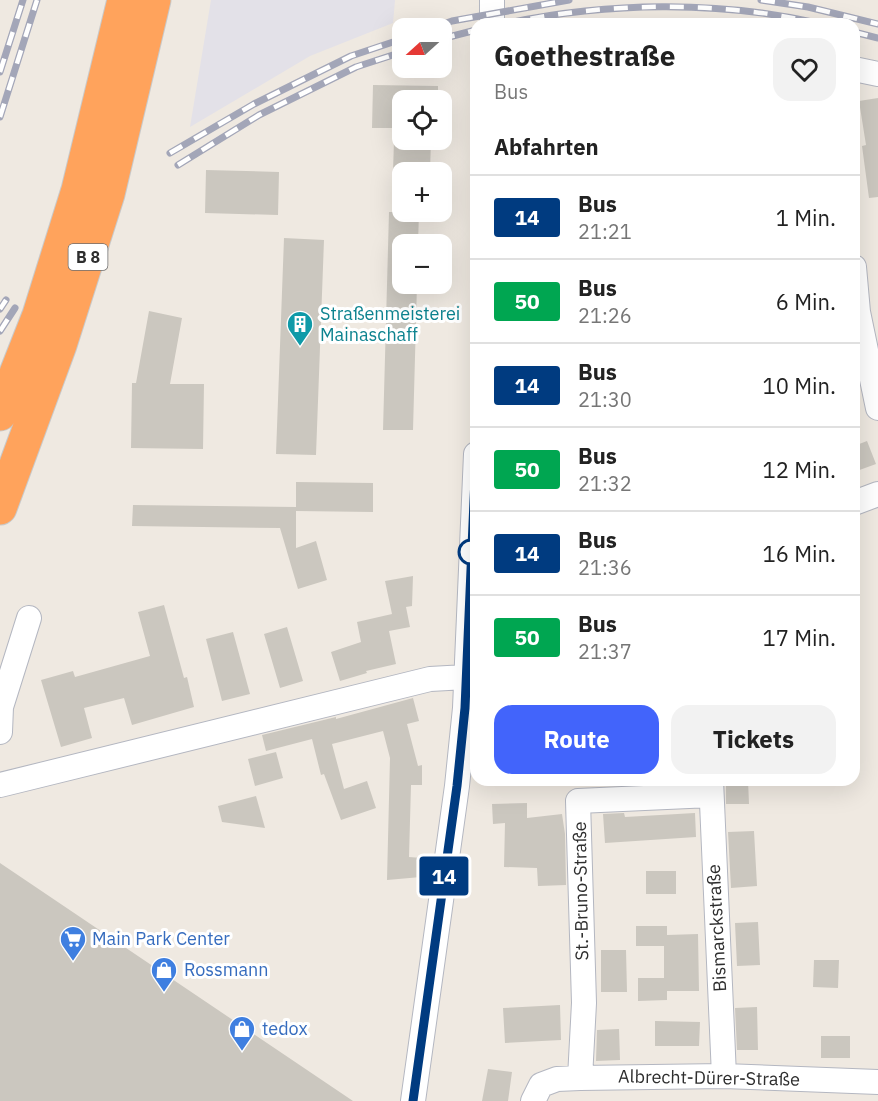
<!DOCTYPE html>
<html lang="de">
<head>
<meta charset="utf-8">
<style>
  :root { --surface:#fff; --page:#f2f2f2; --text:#222; --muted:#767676; --line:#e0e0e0; --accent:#4264fb }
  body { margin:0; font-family:"IBM Plex Sans",sans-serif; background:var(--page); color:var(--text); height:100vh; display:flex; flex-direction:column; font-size:22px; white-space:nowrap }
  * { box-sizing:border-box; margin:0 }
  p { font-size:20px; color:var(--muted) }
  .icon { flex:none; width:33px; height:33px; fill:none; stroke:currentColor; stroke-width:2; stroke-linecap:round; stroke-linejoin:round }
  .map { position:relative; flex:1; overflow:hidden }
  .side { position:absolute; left:470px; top:18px; width:390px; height:768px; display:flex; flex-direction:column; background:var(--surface); border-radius:18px; box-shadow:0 6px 24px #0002 }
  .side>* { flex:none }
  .badge { padding:0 12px; border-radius:4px; font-size:21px; line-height:39px }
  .needle { width:39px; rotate:249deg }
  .buttons { position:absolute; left:392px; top:18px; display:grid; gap:12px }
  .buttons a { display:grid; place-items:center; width:60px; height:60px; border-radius:12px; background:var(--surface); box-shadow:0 6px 24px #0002; font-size:30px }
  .map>.badge { position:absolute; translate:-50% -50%; box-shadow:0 0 0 3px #fff }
  h2 { padding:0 24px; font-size:22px; line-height:54px }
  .round { display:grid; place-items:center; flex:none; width:63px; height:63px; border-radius:18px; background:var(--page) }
  .head { display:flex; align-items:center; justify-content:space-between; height:102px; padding:0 24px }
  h1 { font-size:28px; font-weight:800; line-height:45px }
  .primary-button { display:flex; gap:12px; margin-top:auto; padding:12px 24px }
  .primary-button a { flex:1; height:69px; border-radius:18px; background:var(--accent); color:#fff; font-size:24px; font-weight:800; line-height:69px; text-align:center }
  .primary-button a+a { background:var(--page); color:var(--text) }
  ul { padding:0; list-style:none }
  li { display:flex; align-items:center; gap:18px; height:84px; padding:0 24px; border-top:2px solid var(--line) }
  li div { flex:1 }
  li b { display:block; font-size:22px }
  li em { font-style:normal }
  li .badge { min-width:66px; font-weight:700; text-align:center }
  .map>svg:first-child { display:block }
  .industrial { fill:#e3e1e8 }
  .building { fill:#cbc7bf }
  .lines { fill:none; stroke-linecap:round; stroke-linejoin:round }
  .minor-casing { stroke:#b4b7c1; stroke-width:26 }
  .highway-casing { stroke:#c9c9c9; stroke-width:35 }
  .minor { stroke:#fff; stroke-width:24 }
  .highway { stroke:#ffa35c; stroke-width:33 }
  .rail-casing { stroke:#a3a6b8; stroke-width:7 }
  .rail { stroke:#fff; stroke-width:4.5; stroke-dasharray:14; stroke-linecap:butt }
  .line-casing { stroke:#fff; stroke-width:14 }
  .line { stroke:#003b80; stroke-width:9 }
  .stop-dot { fill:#fff; stroke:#003b80; stroke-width:3 }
  .labels { text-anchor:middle; stroke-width:6; stroke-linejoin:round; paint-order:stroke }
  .shield { fill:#fff; stroke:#6d6d6d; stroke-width:1.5 }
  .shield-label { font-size:16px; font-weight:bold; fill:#2e2e2e }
  .culture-label { font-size:18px; fill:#0d838f; stroke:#fff; text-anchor:start }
  .street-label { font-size:18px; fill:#2e2e2e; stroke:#fff }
  .shop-label { font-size:18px; fill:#366cbe; stroke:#fff; text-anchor:start }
</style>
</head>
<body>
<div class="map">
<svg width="878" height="1101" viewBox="0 0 878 1101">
  <rect width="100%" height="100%" fill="#efe9e1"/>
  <path class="industrial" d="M211,0H395L393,23L310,56L190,127Z"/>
  <path class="building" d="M373,85L438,86V100H402V128H372Z
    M878,98V197L869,198L862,146L866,145L859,101Z
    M394,140H431L430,172H393Z
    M206,170L279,172L278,215L205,213Z
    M389,212H419L418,244H402V284H417L413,430H383Z
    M284,238L324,240L316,455L276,454Z
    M149,311L182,318L170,384H204L203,449L131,448L132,383H136Z
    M867,441L876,464L854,472V446Z
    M296,482L373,483V512L296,511Z
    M133,505L296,507V548L316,541L327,580L298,589L280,528L132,526Z
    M413,576L412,606L406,607L410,627L389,631L396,664L366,671L367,673L340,681L331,652L361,642L357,622L392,614L385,581Z
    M164,605L184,678L187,677L194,707L132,725L124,698L84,708L92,738L61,747L41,680L73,671L75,677L150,656L138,612Z
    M287,627L303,681L280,688L264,634Z
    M233,632L250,694L222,701L206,639Z
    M413,698L419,721L407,724L418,766L422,765V785H411L409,857L422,858L421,877L387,880L390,758L383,731L332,744L344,789L367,781L376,808L341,820L324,774L321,775L312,739L266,751L262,735L336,717V719Z
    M276,752L283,778L255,786L248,759Z
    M726,780H748L749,804H726Z
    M256,796L265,828L222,822L218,806Z
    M527,803V818L562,814L565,834L566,885L538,886L537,868L504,867L505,823L493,824L492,804Z
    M624,813L625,817L695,813L696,837L605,843L603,814Z
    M754,831L757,886L731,888L728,832Z
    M0,863L353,1101H0Z
    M646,871H676V894H646Z
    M758,922L760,965L737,966L735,923Z
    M636,926H667V935L698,934L699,991H667V1000L638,1001V978H664V946H636Z
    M601,950H626L627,992H601Z
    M814,960H839L838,988L813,987Z
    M560,1005L561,1040L505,1043L503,1008Z
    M757,1007L758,1050H737L735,1008Z
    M655,1021L700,1022L699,1046H655Z
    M619,1029L620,1060L596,1061L597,1030Z
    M821,1036H850V1058H821Z
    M488,1069L512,1072L508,1101H482Z"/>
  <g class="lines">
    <g class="minor-casing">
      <path id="minor" d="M492,24V0
        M854,69L878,74
        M854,267L858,312L878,408
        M854,503L878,494
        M0,732L1,707L29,618
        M711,780L724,1076
        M0,785L430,679L466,677
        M580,1078L584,1003L578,801L711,795
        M413,1101L457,786L465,708L476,454
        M533,1101L541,1085L557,1079L580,1078L724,1076L878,1082"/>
    </g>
    <g class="highway-casing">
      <path id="highway" d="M0,414L39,315L78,190L124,0
        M0,508L60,345L108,194L154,0"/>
    </g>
    <use href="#minor" class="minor"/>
    <use href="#highway" class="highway"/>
    <g class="rail-casing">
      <path id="rail" d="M761,0L808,7L878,24
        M503,24C606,2 719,0 822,24
        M432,28L452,21L569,0
        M854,32L878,38
        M441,39L476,30
        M0,72L23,0
        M0,117L37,0
        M170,153L254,104L351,56L402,39
        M178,165L259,115L356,67L402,52
        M0,309L6,300
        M0,331L15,308"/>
    </g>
    <use href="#rail" class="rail"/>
  </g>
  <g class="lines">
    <g class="line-casing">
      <path id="line" d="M413,1101L457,786L465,708L476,455"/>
    </g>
    <use href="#line" class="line"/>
  </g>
  <defs>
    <g id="building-pin" transform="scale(1.35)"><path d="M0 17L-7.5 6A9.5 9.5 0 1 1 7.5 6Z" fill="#0f9aa8" stroke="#fff"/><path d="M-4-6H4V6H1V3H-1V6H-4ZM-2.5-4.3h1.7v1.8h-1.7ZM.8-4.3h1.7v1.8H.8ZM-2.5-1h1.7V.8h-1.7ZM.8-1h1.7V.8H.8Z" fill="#fff"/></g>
    <g id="supermarket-pin" transform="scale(1.35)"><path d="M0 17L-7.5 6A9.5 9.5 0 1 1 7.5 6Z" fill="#3f7fe0" stroke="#fff"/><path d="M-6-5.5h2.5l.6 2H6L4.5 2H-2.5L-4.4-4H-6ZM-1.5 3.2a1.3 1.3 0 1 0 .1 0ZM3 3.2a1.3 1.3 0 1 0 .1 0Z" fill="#fff"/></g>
    <g id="shop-pin" transform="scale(1.35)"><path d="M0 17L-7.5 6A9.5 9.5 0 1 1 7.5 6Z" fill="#3f7fe0" stroke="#fff"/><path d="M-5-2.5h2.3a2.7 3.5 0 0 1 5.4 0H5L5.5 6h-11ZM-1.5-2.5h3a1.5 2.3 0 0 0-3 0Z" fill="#fff"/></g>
  </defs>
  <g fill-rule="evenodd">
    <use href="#building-pin" x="300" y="324"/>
    <use href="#supermarket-pin" x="73" y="939"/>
    <use href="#shop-pin" x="164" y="970"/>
    <use href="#shop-pin" x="242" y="1029"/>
  </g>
  <circle class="stop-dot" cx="471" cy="552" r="12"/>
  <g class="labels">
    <rect class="shield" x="68.5" y="244" width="39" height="26" rx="4.5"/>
    <g class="shield-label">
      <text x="88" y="263">B 8</text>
    </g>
    <g class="culture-label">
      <text x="320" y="320">Straßenmeisterei<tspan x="320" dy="21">Mainaschaff</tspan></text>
    </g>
    <g class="street-label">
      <text transform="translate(581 891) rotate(-91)" y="6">St.-Bruno-Straße</text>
      <text transform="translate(717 928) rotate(-93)" y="6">Bismarckstraße</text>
      <text transform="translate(709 1078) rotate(1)" y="6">Albrecht-Dürer-Straße</text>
    </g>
    <g class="shop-label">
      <text x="92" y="945">Main Park Center</text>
      <text x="184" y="976">Rossmann</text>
      <text x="262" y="1035">tedox</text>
    </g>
  </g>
</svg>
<div class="buttons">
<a><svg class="needle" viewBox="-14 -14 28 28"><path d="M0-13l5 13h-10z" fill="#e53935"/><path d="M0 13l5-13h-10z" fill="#767676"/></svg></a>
<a><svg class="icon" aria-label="locate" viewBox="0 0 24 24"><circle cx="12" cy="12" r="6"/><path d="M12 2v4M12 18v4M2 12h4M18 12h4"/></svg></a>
<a>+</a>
<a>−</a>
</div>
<b class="badge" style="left:444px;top:876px;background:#003b80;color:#fff">14</b>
<section class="side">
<div class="head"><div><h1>Goethestraße</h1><p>Bus</p></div><a class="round"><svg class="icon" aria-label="heart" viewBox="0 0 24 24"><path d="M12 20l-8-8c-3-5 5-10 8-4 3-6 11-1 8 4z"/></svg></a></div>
<h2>Abfahrten</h2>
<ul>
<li><span class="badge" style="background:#003b80;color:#fff">14</span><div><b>Bus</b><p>21:21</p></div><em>1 Min.</em></li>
<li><span class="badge" style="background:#00a651;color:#fff">50</span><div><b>Bus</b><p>21:26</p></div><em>6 Min.</em></li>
<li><span class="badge" style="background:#003b80;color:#fff">14</span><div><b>Bus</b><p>21:30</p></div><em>10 Min.</em></li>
<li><span class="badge" style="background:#00a651;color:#fff">50</span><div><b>Bus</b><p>21:32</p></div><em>12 Min.</em></li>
<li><span class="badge" style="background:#003b80;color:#fff">14</span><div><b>Bus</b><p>21:36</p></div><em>16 Min.</em></li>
<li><span class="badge" style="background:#00a651;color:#fff">50</span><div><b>Bus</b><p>21:37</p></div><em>17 Min.</em></li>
</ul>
<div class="primary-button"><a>Route</a><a>Tickets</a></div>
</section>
</div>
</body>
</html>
